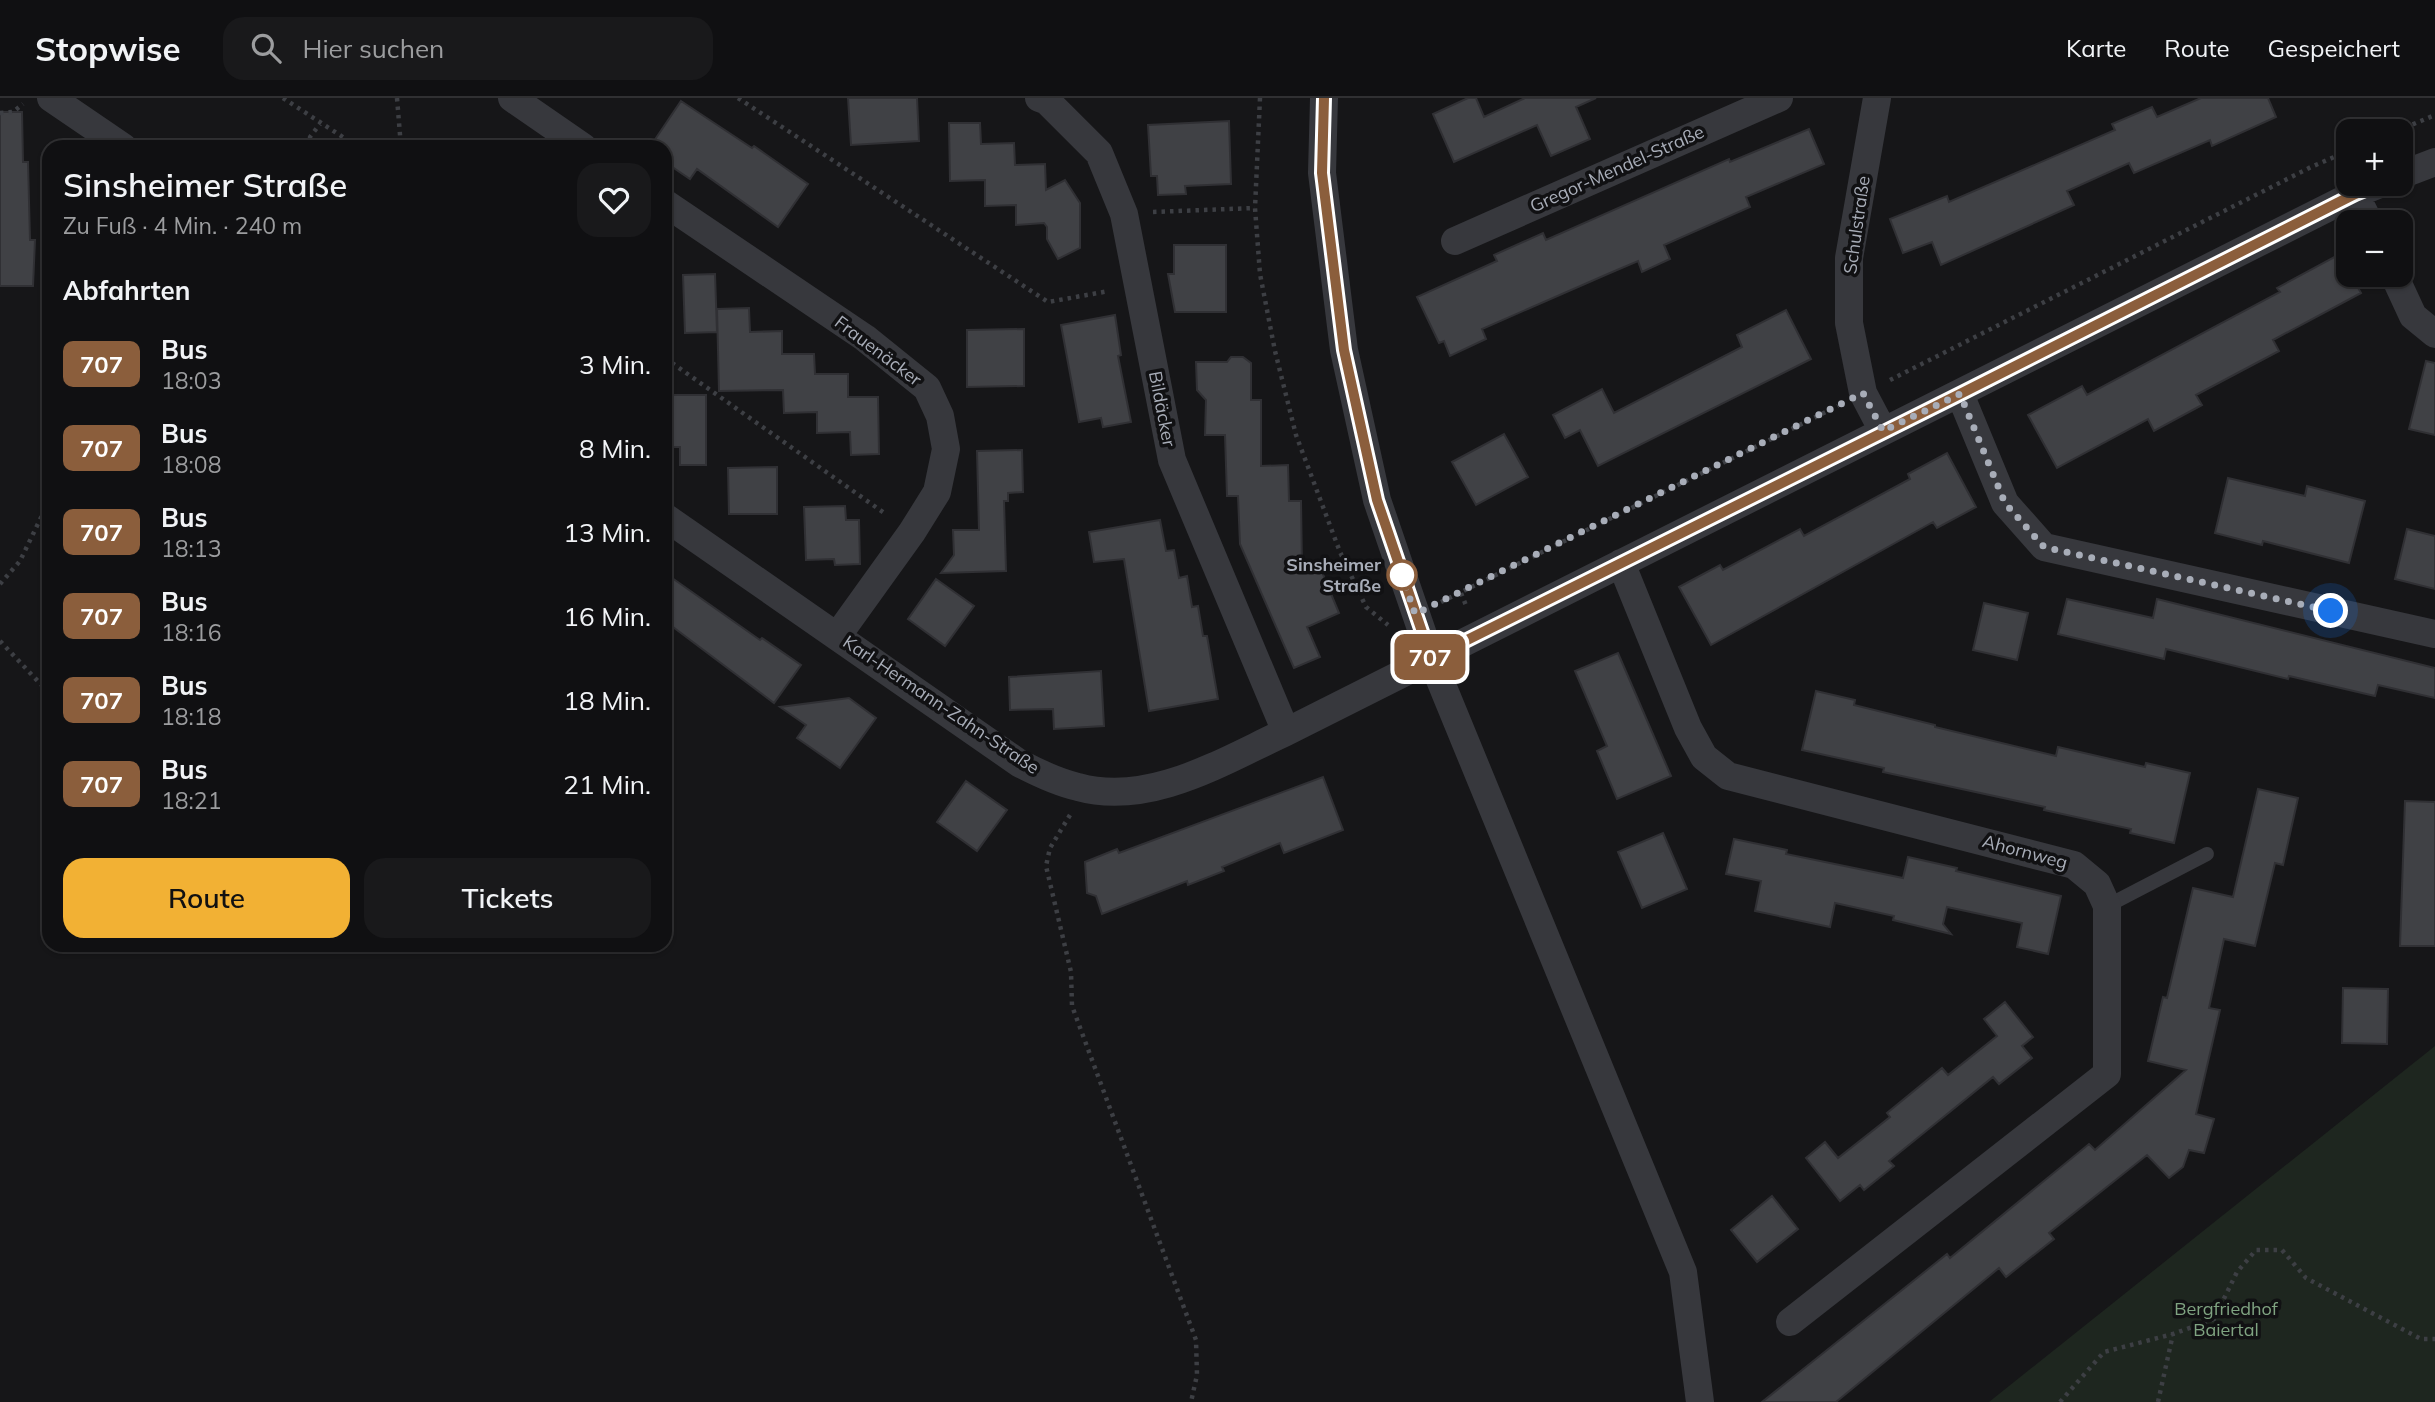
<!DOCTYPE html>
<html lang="de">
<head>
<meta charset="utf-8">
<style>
  :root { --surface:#101012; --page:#19191b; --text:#f1f3f6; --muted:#9c9d9f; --line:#303032; --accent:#f2b134 }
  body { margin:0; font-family:Mulish,sans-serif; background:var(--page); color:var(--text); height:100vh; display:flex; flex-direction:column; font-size:26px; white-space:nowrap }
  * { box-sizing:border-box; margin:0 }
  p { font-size:23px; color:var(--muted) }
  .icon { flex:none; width:38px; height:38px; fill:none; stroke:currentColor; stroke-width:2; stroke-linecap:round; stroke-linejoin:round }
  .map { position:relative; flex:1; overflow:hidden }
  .side { position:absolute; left:42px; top:42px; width:630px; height:812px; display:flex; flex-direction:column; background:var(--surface); border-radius:21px; box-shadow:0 2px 5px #0004,0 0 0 2px var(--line) }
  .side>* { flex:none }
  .badge { padding:0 14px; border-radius:10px; font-size:24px; line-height:46px }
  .tools { position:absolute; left:2336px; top:21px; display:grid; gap:14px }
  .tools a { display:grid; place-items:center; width:77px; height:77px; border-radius:14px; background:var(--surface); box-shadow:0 2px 5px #0004,0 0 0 2px var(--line); font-size:35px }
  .you { position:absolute; width:35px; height:35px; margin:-18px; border:5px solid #fff; border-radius:50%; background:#1a73e8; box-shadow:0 0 0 10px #1a73e833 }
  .map>.badge { position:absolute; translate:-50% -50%; box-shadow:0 0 0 4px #fff }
  h2 { padding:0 21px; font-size:26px; line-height:63px }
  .round { display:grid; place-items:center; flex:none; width:74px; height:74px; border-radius:21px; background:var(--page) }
  .headline { display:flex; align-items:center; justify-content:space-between; height:119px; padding:0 21px }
  h1 { font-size:33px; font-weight:600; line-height:52px }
  .primary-button { display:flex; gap:14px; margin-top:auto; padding:14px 21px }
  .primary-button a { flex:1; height:80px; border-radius:21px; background:var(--accent); color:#111; font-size:28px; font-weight:600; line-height:80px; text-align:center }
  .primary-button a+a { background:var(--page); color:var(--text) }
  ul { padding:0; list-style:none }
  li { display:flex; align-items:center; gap:21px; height:84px; padding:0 21px }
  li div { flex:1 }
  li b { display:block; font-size:26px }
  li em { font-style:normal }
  li .badge { min-width:77px; font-weight:700; text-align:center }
  header { display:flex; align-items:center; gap:42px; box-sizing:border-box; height:98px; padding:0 35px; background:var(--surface); border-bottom:2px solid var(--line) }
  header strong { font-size:33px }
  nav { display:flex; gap:38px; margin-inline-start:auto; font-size:24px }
  .search { width:490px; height:63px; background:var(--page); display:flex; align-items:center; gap:18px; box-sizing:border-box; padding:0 24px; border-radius:21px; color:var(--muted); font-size:26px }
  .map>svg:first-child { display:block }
  .green { fill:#1e261f }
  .building { fill:#404145; stroke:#303034; stroke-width:2 }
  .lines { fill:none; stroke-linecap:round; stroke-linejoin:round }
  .path { stroke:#3d3f44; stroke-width:4.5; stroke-dasharray:3.5 5; stroke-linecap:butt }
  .service { stroke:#37383d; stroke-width:14 }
  .minor { stroke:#37383d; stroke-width:28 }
  .line-casing { stroke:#fff; stroke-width:16 }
  .line { stroke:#8b5e3c; stroke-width:10 }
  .walk { stroke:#a8adb8; stroke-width:7; stroke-dasharray:0 12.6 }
  .stop-dot { fill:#fff; stroke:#8b5e3c; stroke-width:3.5 }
  .labels { text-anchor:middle; stroke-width:7; stroke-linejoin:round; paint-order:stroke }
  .street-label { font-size:18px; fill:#a8adb8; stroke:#111113 }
  .stop-label { font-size:18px; font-weight:bold; fill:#a8adb8; stroke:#111113; text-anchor:end }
  .park-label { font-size:18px; fill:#7fa381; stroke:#111113 }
</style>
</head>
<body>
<header>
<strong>Stopwise</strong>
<div class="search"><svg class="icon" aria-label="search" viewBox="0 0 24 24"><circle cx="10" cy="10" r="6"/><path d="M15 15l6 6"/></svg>Hier suchen</div>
<nav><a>Karte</a><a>Route</a><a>Gespeichert</a></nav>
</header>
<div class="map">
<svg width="2435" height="1304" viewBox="0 0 2435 1304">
  <rect width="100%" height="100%" fill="#161618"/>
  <path class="green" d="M2435,948V1304H1989Z"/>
  <path class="building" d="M848,0H917L919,43L851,47Z
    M1468,0H1476L1484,19L1525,0H1596L1576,9L1590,41L1551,58L1537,27L1454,64L1433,16Z
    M2201,0H2268L2276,19L2212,48L2210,42L2134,75L2129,65L2067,93L2074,107L1941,167L1932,144L1903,155L1890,121L1947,98L1949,104L2115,32L2112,26L2152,9L2157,19Z
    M681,3L752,50L754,48L808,86L778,129L697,71L690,81L665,64V49H650Z
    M0,14H22L23,64H28L30,142H35L33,188H0Z
    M1229,23L1231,86L1185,88L1186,96L1158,97L1157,78H1151L1148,27Z
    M949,25H980L981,46L1014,45L1015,67L1045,66L1046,92L1065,82L1080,105V150L1058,161L1047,141V129L1044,125L1016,127V107L985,108V82L950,83Z
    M1809,31L1824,66L1746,99L1750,109L1664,147L1670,161L1642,174L1638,163L1610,175L1482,231L1486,241L1450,258L1444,243L1439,245L1417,199L1497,163L1494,157L1543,135L1546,142L1729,61L1730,64Z
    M1174,147H1226V214H1175L1168,176H1174Z
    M2340,156L2348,172V177H2351L2361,195L2273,242L2279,253L2196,297L2202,307L2154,333L2148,321L2057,370L2028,317L2082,288L2087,297L2280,194L2277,190Z
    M715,176L717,234L685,235L683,177Z
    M749,210L750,234L782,233V256H814L815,276H848V299H878L879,356L851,357L850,334L817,335V314L784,315L783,292L719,293L717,211Z
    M1786,212L1811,261L1598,368L1580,332L1565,340L1553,317L1602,291L1614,315L1742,249L1737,237Z
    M1115,217L1121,257L1118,258L1131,324L1103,329L1101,320L1079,324L1061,227Z
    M1024,231V288L967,289V232Z
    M1231,259H1243L1251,265V302H1261V368L1288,367L1289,403H1301L1302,471L1318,464L1339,515L1307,529L1320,559L1294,570L1240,446L1238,398H1227L1225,337H1205L1206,302L1197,292L1196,264H1227Z
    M2426,263L2435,265V337L2409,331Z
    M665,297H706V367H680V349H665Z
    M1504,336L1528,379L1476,407L1452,364Z
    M1022,352L1023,394L1008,395V403H1004L1006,473L941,475L954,457L953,432H979L977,353Z
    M1947,355L1976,409L1937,430L1933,424L1711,547L1679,489L1720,467L1723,472L1800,431L1804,438L1910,381L1908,376Z
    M777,369V416H729L728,370Z
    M2228,380L2305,398L2307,388L2365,403L2349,465L2263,443L2262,447L2215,435Z
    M845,408L846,422H859L860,466L835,467L834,461L806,462L804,409Z
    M1160,422L1166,453L1174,452L1179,480L1187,478L1192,509L1198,508L1203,538H1207L1218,601L1149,613L1124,461L1094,464L1089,434Z
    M2407,431L2435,438V491L2395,481Z
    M665,475L760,542L762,540L801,567L774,605L665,523Z
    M936,481L974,508L945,548L908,521Z
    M2067,501L2153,520L2157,501L2435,570V600L2378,587L2375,598L2289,578L2288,581L2166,551L2164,561L2058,536Z
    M1984,505L2028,515L2017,562L1973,552Z
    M1618,555L1671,678L1617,701L1597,653L1607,648L1575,573Z
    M1101,573L1104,628L1054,631L1053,611L1010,612L1009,579Z
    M1816,593L1855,602L1854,607L1935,627V629L2056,658L2058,649L2145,669L2146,665L2190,675L2174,745L2130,735L2131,731L2044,712L2045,709L1883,674L1884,670L1802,652Z
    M849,600L876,620L840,670L797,640L806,627L780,609Z
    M1323,679L1343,732L1284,755L1280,745L1222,769L1224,773L1188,787L1187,783L1102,816L1096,798L1087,795L1085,764L1117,751L1119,755Z
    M966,683L1007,712L977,753L937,724Z
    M2258,691L2298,700L2283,767L2275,765L2255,848L2224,841L2209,910L2220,912L2196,1016L2214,1021L2204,1055L2189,1052L2183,1069L2169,1080L2147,1057L2049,1135L2054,1141L2006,1179L1999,1170L1836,1304H1762L1947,1156L1950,1160L2089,1046L2095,1052L2186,972L2148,963L2163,899L2167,900L2193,790L2233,799Z
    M2405,703L2435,704V848H2400Z
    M1663,735L1687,791L1642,810L1618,754Z
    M1734,741L1787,752L1786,756L1903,780L1908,759L1957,770L1956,773L2061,798L2048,856L2017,849L2022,825L1947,809L1943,826L1951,836L1893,822L1894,818L1835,805L1830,829L1755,813L1761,783L1726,776Z
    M2343,890L2388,891L2387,946L2342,945Z
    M2005,904L2033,939L2022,948L2032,960L1999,986L1993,979L1889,1063L1894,1068L1864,1092L1860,1087L1840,1103L1806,1060L1825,1044L1838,1060L1890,1019L1887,1015L1942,970L1948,977L1997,938L1984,921Z
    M1772,1098L1798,1131L1757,1164L1731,1132Z"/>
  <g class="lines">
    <path class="path" d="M283,0L358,49
      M397,0L401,49
      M738,0L1048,204L1109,193
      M1260,0L1255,110L1260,176L1275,253L1296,337L1340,454L1366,509L1388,527
      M0,15L13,14L23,6
      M2397,33L2435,17
      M311,49L310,39L320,26
      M1153,114L1255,110
      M665,223V247
      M665,260L887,417
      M1890,282L2311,69L2348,53
      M0,486L20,463L49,403
      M1461,495L1467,510
      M1441,504L1838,308
      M0,543L49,595
      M1070,717L1050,750L1046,768L1071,874L1072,908L1196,1242L1197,1277L1191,1304
      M2060,1304L2104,1254L2173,1236L2214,1221L2237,1174L2256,1152H2282L2306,1180L2421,1241H2435
      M2158,1304L2173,1236"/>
    <path class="service" d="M2107,808L2207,756"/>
    <path class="minor" d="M51,0L123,49
      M512,0L583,49
      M1039,0L1047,3L1099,55L1124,116L1172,362L1286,634
      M1324,0L1322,75L1344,252L1377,402L1431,560L1683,1174L1700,1304
      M1877,0L1849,160V225L1863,295L1883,333
      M2401,77L2435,64
      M2355,96L2369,124
      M665,105L865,240L927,290L940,318L946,351L937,394L912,434L838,537
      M1455,143L1779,0
      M2394,177L2413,218L2435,236
      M1960,296L2005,405L2044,449L2435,536
      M665,419L1019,665C1038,675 1057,684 1078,689C1150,709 1223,663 1286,634L2355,96L2380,86
      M1621,465L1688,630L1704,659L1728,678L2074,767L2097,786L2107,808V976L1790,1224"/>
  </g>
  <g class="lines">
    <g class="line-casing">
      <path id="line" d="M1324,0L1322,75L1344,252L1377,402L1431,560L1960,296L2355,96L2380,86"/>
    </g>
    <use href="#line" class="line"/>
    <path class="walk" d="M1402,477L1415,516L1863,295L1883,333L1960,296L2005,405L2044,449L2331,513"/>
  </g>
  <circle class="stop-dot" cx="1402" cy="477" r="14"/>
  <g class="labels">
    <g class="street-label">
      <text transform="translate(1617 71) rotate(-24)" y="6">Gregor-Mendel-Straße</text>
      <text transform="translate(1857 127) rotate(-82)" y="6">Schulstraße</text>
      <text transform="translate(878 253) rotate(37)" y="6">Frauenäcker</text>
      <text transform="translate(1162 311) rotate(79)" y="6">Bildäcker</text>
      <text transform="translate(941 607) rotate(34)" y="6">Karl-Hermann-Zahn-Straße</text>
      <text transform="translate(2025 754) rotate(15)" y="6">Ahornweg</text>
    </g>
    <g class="stop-label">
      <text x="1381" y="473">Sinsheimer<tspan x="1381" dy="21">Straße</tspan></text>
    </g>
    <g class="park-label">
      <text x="2226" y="1217">Bergfriedhof<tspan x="2226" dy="21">Baiertal</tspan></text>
    </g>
  </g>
</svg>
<div class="tools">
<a>+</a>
<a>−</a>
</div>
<div class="you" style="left:2331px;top:513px"></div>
<b class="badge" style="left:1430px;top:559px;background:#8b5e3c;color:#fff">707</b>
<section class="side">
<div class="headline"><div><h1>Sinsheimer Straße</h1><p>Zu Fuß · 4 Min. · 240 m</p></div><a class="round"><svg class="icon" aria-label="heart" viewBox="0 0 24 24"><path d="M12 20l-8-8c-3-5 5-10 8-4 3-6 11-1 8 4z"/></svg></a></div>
<h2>Abfahrten</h2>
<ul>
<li><span class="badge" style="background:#8b5e3c;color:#fff">707</span><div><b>Bus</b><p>18:03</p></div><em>3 Min.</em></li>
<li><span class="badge" style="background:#8b5e3c;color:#fff">707</span><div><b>Bus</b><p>18:08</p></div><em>8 Min.</em></li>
<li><span class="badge" style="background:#8b5e3c;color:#fff">707</span><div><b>Bus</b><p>18:13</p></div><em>13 Min.</em></li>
<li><span class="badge" style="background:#8b5e3c;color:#fff">707</span><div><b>Bus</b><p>18:16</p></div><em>16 Min.</em></li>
<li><span class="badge" style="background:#8b5e3c;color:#fff">707</span><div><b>Bus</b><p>18:18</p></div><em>18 Min.</em></li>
<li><span class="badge" style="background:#8b5e3c;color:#fff">707</span><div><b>Bus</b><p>18:21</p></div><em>21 Min.</em></li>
</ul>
<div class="primary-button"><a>Route</a><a>Tickets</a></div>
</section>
</div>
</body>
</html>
